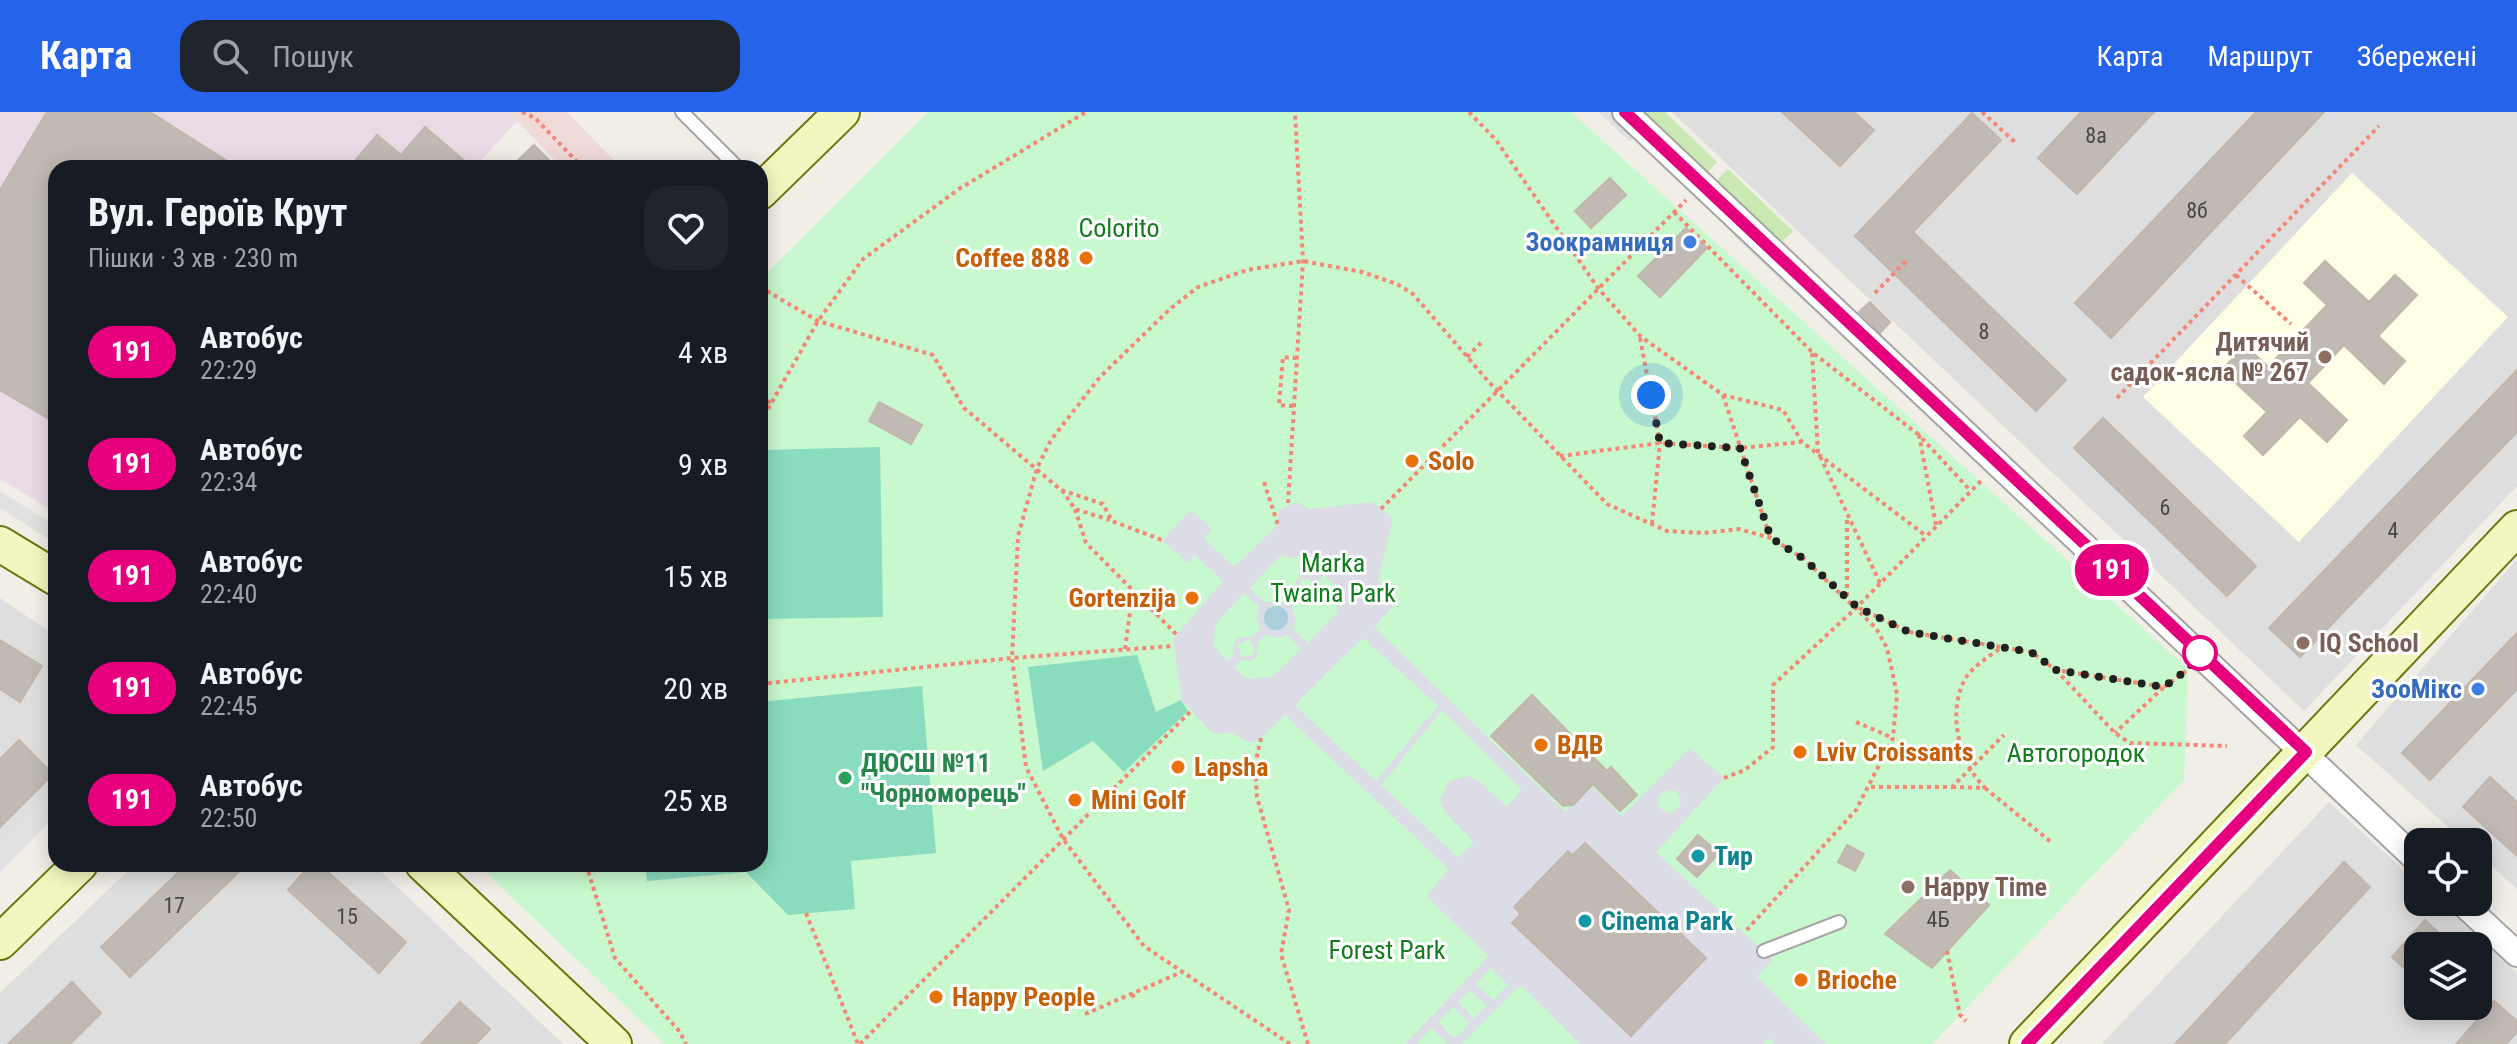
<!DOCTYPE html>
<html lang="uk">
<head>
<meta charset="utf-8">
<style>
  :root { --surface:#171b24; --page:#20242c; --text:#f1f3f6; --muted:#9ea1a6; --accent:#2563eb }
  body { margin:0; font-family:"Roboto Condensed",sans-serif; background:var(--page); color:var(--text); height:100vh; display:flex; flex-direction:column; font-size:30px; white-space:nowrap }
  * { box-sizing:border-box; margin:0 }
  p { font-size:26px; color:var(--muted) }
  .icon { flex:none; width:44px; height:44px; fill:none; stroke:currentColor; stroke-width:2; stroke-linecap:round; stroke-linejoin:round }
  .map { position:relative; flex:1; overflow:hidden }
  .details { position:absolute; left:48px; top:48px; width:720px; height:712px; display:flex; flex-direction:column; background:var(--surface); border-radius:24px; box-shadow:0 4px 20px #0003 }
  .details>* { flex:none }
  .badge { padding:0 16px; border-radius:26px; font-size:28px; line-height:52px }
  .tools { position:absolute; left:2404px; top:716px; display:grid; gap:16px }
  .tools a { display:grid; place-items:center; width:88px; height:88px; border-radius:16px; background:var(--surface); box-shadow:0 4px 20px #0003; font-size:40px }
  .you { position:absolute; width:40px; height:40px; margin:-20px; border:6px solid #fff; border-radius:50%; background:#1a73e8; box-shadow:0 0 0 12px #1a73e833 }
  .map>.badge { position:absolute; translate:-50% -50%; box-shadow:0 0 0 4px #fff }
  .round { display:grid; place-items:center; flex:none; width:84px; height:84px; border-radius:24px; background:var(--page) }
  .overview { display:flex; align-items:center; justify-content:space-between; height:136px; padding:0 40px }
  h1 { font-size:38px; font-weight:700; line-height:60px }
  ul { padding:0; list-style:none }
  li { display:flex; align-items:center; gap:24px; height:112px; padding:0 40px }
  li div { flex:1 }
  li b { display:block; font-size:30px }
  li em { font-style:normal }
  li .badge { min-width:88px; font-weight:700; text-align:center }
  header { display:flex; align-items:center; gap:48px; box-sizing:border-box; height:112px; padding:0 40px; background:var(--accent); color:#fff }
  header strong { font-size:38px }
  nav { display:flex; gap:44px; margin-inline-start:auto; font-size:28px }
  .search { width:560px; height:72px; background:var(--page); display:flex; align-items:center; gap:20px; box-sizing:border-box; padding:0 28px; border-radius:24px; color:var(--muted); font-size:30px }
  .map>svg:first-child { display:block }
  .residential { fill:#dfdede; fill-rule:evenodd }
  .commercial { fill:#f0dad8 }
  .industrial { fill:#eadae6 }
  .education { fill:#fdfee4 }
  .grass { fill:#cae8b1 }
  .park { fill:#c8f8cd }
  .pitch { fill:#8adcbf }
  .parking { fill:#e1e1e1 }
  .plaza { fill:#dcdce7; fill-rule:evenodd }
  .water { fill:#aacfdc }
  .building { fill:#c1bab4; stroke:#c2b6ab; stroke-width:2 }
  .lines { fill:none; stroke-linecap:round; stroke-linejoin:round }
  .lane-casing { stroke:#a5a5a5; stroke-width:16 }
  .street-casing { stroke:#a5a5a5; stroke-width:28 }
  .secondary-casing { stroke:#67760a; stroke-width:38 }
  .path { stroke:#f48775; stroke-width:4; stroke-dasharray:4 4; stroke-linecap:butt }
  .lane { stroke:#fff; stroke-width:12 }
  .street { stroke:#fff; stroke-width:24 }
  .secondary { stroke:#f3f7bf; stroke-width:34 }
  .line-casing { stroke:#fff; stroke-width:18 }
  .line { stroke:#e6007e; stroke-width:12 }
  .walk { stroke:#212121; stroke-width:8; stroke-dasharray:0 14.4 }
  .shop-dot { fill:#3f7fe0; stroke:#fff; stroke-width:3 }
  .food-dot { fill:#e8710a; stroke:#fff; stroke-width:3 }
  .education-dot { fill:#8d6e63; stroke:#fff; stroke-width:3 }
  .stop-dot { fill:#fff; stroke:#e6007e; stroke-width:4 }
  .leisure-dot { fill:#2e9e5b; stroke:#fff; stroke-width:3 }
  .culture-dot { fill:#0f9aa8; stroke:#fff; stroke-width:3 }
  .labels { text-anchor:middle; stroke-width:6; stroke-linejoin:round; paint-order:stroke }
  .number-label { font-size:22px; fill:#494746 }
  .park-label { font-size:26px; fill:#117d1d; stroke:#fff }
  .shop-label { font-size:26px; font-weight:bold; fill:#366cbe; stroke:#fff; text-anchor:end }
  .food-label { font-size:26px; font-weight:bold; fill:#c56008; stroke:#fff; text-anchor:start }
  .education-label { font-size:26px; font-weight:bold; fill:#785e54; stroke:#fff; text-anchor:start }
  .leisure-label { font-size:26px; font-weight:bold; fill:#27864d; stroke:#fff; text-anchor:start }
  .culture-label { font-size:26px; font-weight:bold; fill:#0d838f; stroke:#fff; text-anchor:start }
</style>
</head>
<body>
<header>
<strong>Карта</strong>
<div class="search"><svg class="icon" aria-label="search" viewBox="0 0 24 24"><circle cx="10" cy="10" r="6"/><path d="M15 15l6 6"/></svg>Пошук</div>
<nav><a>Карта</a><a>Маршрут</a><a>Збережені</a></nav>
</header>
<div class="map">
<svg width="2517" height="932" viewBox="0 0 2517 932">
  <rect width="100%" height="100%" fill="#f1eee8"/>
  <path class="residential" d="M1672,0H2517V374L2304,599Z
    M2517,447V777L2478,742V730H2465L2356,633Z
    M0,486L56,524V676L0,732Z
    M2329,690L2418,771V790H2439L2517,861V932H2102ZM2418,834H2478V894H2418Z
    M135,752H373L563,932H0V881Z"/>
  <path class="commercial" d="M509,0H567L621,56H562Z"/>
  <path class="industrial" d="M0,0H509L517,9L474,56H56V401L0,367Z"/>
  <path class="education" d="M2352,61L2508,205L2299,430L2143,285Z"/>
  <path class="grass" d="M1641,0H1665L1717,50L1706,62Z
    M1728,57L1793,119L1781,131L1716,69Z"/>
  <path class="park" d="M928,0H1571L2188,557L2184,668L1932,932H665L477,752H760V168Z"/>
  <path class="pitch" d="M880,335L883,505L762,507L760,338Z
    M1137,543L1156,600L1181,588L1188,599L1124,660L1093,629L1043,659L1028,555Z
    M922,574L936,741L851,749L855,797L788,803L746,760L647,769L645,752H760V590Z"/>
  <path class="parking" d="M1598,0H1611L1638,25L1629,29Z
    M1732,113L2248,598H2239L1733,123Z
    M0,379L56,414V432L0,396Z
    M56,674V703L0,760V731Z"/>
  <path class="plaza" d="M1297,390L1309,397L1373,390L1393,407L1378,468L1398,490L1374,515L1565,700L1593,675L1622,704L1690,636L1724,666L1656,740L1773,848L1757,865L1826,932H1775L1769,926L1763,932H1580L1520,873L1462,932H1448L1432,916L1417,932H1405L1489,844L1426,784L1449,757L1285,603L1261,626L1250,631L1233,621L1213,622L1182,589L1173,527L1223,469L1195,443L1187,451L1162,428L1191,398L1212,417L1204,427L1234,455L1277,413L1279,398ZM1304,443L1318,458L1311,464L1302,463L1295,469L1294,483L1286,490H1265L1250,476L1280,444L1293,446ZM1325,463L1337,477L1334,487L1338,500L1308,531L1293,517L1296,509L1292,495L1298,488L1315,486L1317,470ZM1302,467H1309L1315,476L1307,486L1296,479ZM1244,481L1259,495L1257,504L1260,517L1253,524L1237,526L1233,534L1234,543L1227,549L1213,533L1216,512ZM1277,493L1288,508L1277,518L1266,513L1263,506L1269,495ZM1266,523L1279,526L1287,523L1301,537L1272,565L1247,567L1234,555L1241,548L1250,549L1257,544L1258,530ZM1363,526L1438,594L1376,669L1295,593ZM1249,527L1255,538L1251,544L1242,545L1237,532ZM1442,598L1522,678L1507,694L1476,667L1466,664L1448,670L1440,688L1443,698L1474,730L1459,746L1381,673ZM1668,678L1676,679L1681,686L1680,694L1671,701L1663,699L1658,692L1660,683ZM1567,739L1573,744L1631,924L1512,811L1521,801L1514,794ZM1491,856L1508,873L1493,888L1476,872ZM1470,878L1487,894L1474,907L1458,890ZM1453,895L1470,911L1455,927L1438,910Z"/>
  <path class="water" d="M1264 506a12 12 0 1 1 24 0a12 12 0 1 1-24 0Z"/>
  <path class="building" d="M47,0H150L238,56H56V311L0,278V78Z
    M1782,0H1854L1874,18L1840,54Z
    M2081,0H2154L2077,82L2038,46Z
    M2256,0H2324L2111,226L2075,191Z
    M1972,1L2001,28L1913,120L2066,268L2036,299L1855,124Z
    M425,15L473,56H349L377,23L401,43Z
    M534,33L557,56H510Z
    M1610,66L1626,83L1591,116L1575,99Z
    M1686,116L1707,136L1660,185L1638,164Z
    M2325,149L2369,190L2395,163L2417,183L2378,224L2405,249L2384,272L2344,233L2308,271L2347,308L2327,330L2300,305L2263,343L2244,324L2267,300L2222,258L2245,233L2268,255L2327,193L2304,171Z
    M1870,190L1890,210L1880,221L1859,200Z
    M2517,258V320L2300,545L2269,516Z
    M879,290L922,313L911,332L869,309Z
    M2103,306L2256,454L2227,484L2074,336Z
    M2517,521V577L2430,668L2402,641Z
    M0,528L42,554L20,590L0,577Z
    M1532,583L1607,659L1611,655L1637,683L1620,699L1593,672L1573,693L1563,694L1491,624Z
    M19,628L53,662L0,715V647Z
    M2490,665L2517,690V744L2463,695Z
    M1698,723L1719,741L1697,765L1677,747Z
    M1585,731L1706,846L1631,924L1512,811L1521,802L1514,795L1568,739L1573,743Z
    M1847,733L1864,742L1855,759L1838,750Z
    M2344,750L2370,775L2225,932H2175Z
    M187,752H247L130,865L101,835Z
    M311,752H319L406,830L379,861L288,778Z
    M1950,758L1989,793L1932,856L1885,822Z
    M2425,808L2453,834H2418V869L2392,845Z
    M72,870L101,901L70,932H8Z
    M2494,889L2517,909V920L2506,932H2456Z
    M460,890L490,917L476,932H421Z"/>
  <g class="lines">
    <g class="lane-casing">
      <path id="lane" d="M682,0L738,56
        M1764,839L1839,810"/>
    </g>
    <g class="street-casing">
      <path id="street" d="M1625,0L2418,749
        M2461,790L2517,842"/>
    </g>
    <g class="secondary-casing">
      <path id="secondary" d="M760,80L842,0
        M0,432L56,466
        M423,752L614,932
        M0,830L80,752
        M2027,932L2517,416"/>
    </g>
    <path class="path" d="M522,0L535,6L583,56
      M1469,0L1496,28L1598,176L1640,224L1723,283L1783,298L1802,330L1925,423
      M1982,0L2017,32
      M1674,100L1812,240
      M2236,163L2291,212
      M760,175L818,209L933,243L964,296L1061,378L1103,392L1112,409L1162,428
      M1875,181L1908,147
      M1640,226L1660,331L1652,411
      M1467,245L1481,231
      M1723,283L1770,425
      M2117,286L2379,14
      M1293,294L1279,293L1283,245L1296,246
      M760,295L772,288
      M760,311L818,209L863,147L959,77L1086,0
      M1560,344L1660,331L1740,336L1802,330
      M1264,370L1278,413
      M1062,378L1075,397L1110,408
      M1288,391L1303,149L1295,0
      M1075,397L1086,431L1177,523
      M1381,397L1686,88
      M1847,408V486
      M1936,413L1919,323L1969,377
      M1880,471L1818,340L1812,240L1919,323
      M1859,496L1909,520L2031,540L2056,558L2164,575L2115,621
      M1125,537L1133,478
      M2056,558L2115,621L2130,631L2227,634
      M760,572L1012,546L1173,534
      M2164,575L2186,559
      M1856,610L1893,626
      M1261,626L1255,653L1257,685L1289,798L1281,842L1308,932
      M1724,666L1745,658L1773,635V573L1857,495L1982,368
      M1871,675H1952L2004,623
      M1952,675L1985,676C1960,651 1947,604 1964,569C1971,555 1990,544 2002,535
      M1985,676L2051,730
      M586,752L615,846L680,920L686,932
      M806,801L858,932
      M1947,839L1960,903L1966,909
      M1132,882L1136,889
      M1085,902L1182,860
      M860,932L1191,599
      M1290,932L1144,834L1063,727L1026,655L1012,546L1018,424L1037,356L1051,328L1100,265L1170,197L1198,175L1247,158L1303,149L1362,160L1397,172L1413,182L1488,269L1607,392L1667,419L1704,421L1739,417L1771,426L1804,447L1876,516L1887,536L1897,582L1893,626L1856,698L1744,821"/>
    <use href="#lane" class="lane"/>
    <use href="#street" class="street"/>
    <use href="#secondary" class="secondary"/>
  </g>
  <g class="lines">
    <g class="line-casing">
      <path id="line" d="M1625,0L2306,640L2027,932"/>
    </g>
    <use href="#line" class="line"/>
    <path class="walk" d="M1651,283L1660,331L1740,336L1771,426L1804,447L1857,495L1909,520L2031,540L2056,558L2164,575L2188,557L2200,541"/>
  </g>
  <g class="shop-dot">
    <circle cx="1690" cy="130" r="8"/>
    <circle cx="2478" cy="577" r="8"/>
  </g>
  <g class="food-dot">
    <circle cx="1086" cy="146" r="8"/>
    <circle cx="1412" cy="349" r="8"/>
    <circle cx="1192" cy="486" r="8"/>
    <circle cx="1541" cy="633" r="8"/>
    <circle cx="1800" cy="640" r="8"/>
    <circle cx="1178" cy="655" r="8"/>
    <circle cx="1075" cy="688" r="8"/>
    <circle cx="1801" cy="868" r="8"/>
    <circle cx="936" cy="885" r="8"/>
  </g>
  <g class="education-dot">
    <circle cx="2325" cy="245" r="8"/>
    <circle cx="2303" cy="531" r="8"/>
    <circle cx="1908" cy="775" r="8"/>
  </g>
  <circle class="stop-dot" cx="2200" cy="541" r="16"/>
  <circle class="leisure-dot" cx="845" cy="666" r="8"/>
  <g class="culture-dot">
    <circle cx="1698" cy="744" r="8"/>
    <circle cx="1585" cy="809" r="8"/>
  </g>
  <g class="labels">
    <g class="number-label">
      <text x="2096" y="31">8а</text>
      <text x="2197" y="106">8б</text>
      <text x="1984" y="227">8</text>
      <text x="2165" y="403">6</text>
      <text x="2393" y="426">4</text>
      <text x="174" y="801">17</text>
      <text x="347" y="812">15</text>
      <text x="1938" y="815">4Б</text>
    </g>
    <g class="park-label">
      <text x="1119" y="125">Colorito</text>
      <text x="1333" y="460">Marka<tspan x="1333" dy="30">Twaina Park</tspan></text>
      <text x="2076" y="650">Автогородок</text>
      <text x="1387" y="847">Forest Park</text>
    </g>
    <g class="shop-label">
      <text x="1674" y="139">Зоокрамниця</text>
      <text x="2462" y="586">ЗооМікс</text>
    </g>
    <g class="food-label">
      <text x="1070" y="155" text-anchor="end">Coffee 888</text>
      <text x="1428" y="358">Solo</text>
      <text x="1176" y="495" text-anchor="end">Gortenzija</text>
      <text x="1557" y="642">ВДВ</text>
      <text x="1816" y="649">Lviv Croissants</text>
      <text x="1194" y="664">Lapsha</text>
      <text x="1091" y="697">Mini Golf</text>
      <text x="1817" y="877">Brioche</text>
      <text x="952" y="894">Happy People</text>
    </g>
    <g class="education-label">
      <text x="2309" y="239" text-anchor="end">Дитячий<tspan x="2309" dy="30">садок-ясла № 267</tspan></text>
      <text x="2319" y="540">IQ School</text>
      <text x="1924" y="784">Happy Time</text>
    </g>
    <g class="leisure-label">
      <text x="861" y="660">ДЮСШ №11<tspan x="861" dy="30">"Чорноморець"</tspan></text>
    </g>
    <g class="culture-label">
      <text x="1714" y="753">Тир</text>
      <text x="1601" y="818">Cinema Park</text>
    </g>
  </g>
</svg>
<div class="tools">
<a><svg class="icon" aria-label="locate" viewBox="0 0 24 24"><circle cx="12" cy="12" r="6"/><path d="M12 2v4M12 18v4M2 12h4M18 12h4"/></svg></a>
<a><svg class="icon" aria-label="layers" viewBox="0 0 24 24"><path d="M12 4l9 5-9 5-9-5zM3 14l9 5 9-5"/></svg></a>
</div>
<div class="you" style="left:1651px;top:283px"></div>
<b class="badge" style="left:2112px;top:458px;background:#e6007e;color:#fff">191</b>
<section class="details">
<div class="overview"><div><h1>Вул. Героїв Крут</h1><p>Пішки · 3 хв · 230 m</p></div><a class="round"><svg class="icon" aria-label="heart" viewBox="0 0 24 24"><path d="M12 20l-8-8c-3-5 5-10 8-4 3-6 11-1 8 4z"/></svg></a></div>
<ul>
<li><span class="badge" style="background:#e6007e;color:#fff">191</span><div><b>Автобус</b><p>22:29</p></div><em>4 хв</em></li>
<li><span class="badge" style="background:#e6007e;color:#fff">191</span><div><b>Автобус</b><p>22:34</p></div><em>9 хв</em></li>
<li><span class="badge" style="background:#e6007e;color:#fff">191</span><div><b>Автобус</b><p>22:40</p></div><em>15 хв</em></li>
<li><span class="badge" style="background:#e6007e;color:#fff">191</span><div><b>Автобус</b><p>22:45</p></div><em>20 хв</em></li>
<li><span class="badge" style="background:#e6007e;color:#fff">191</span><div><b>Автобус</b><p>22:50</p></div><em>25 хв</em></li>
</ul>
</section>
</div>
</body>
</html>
